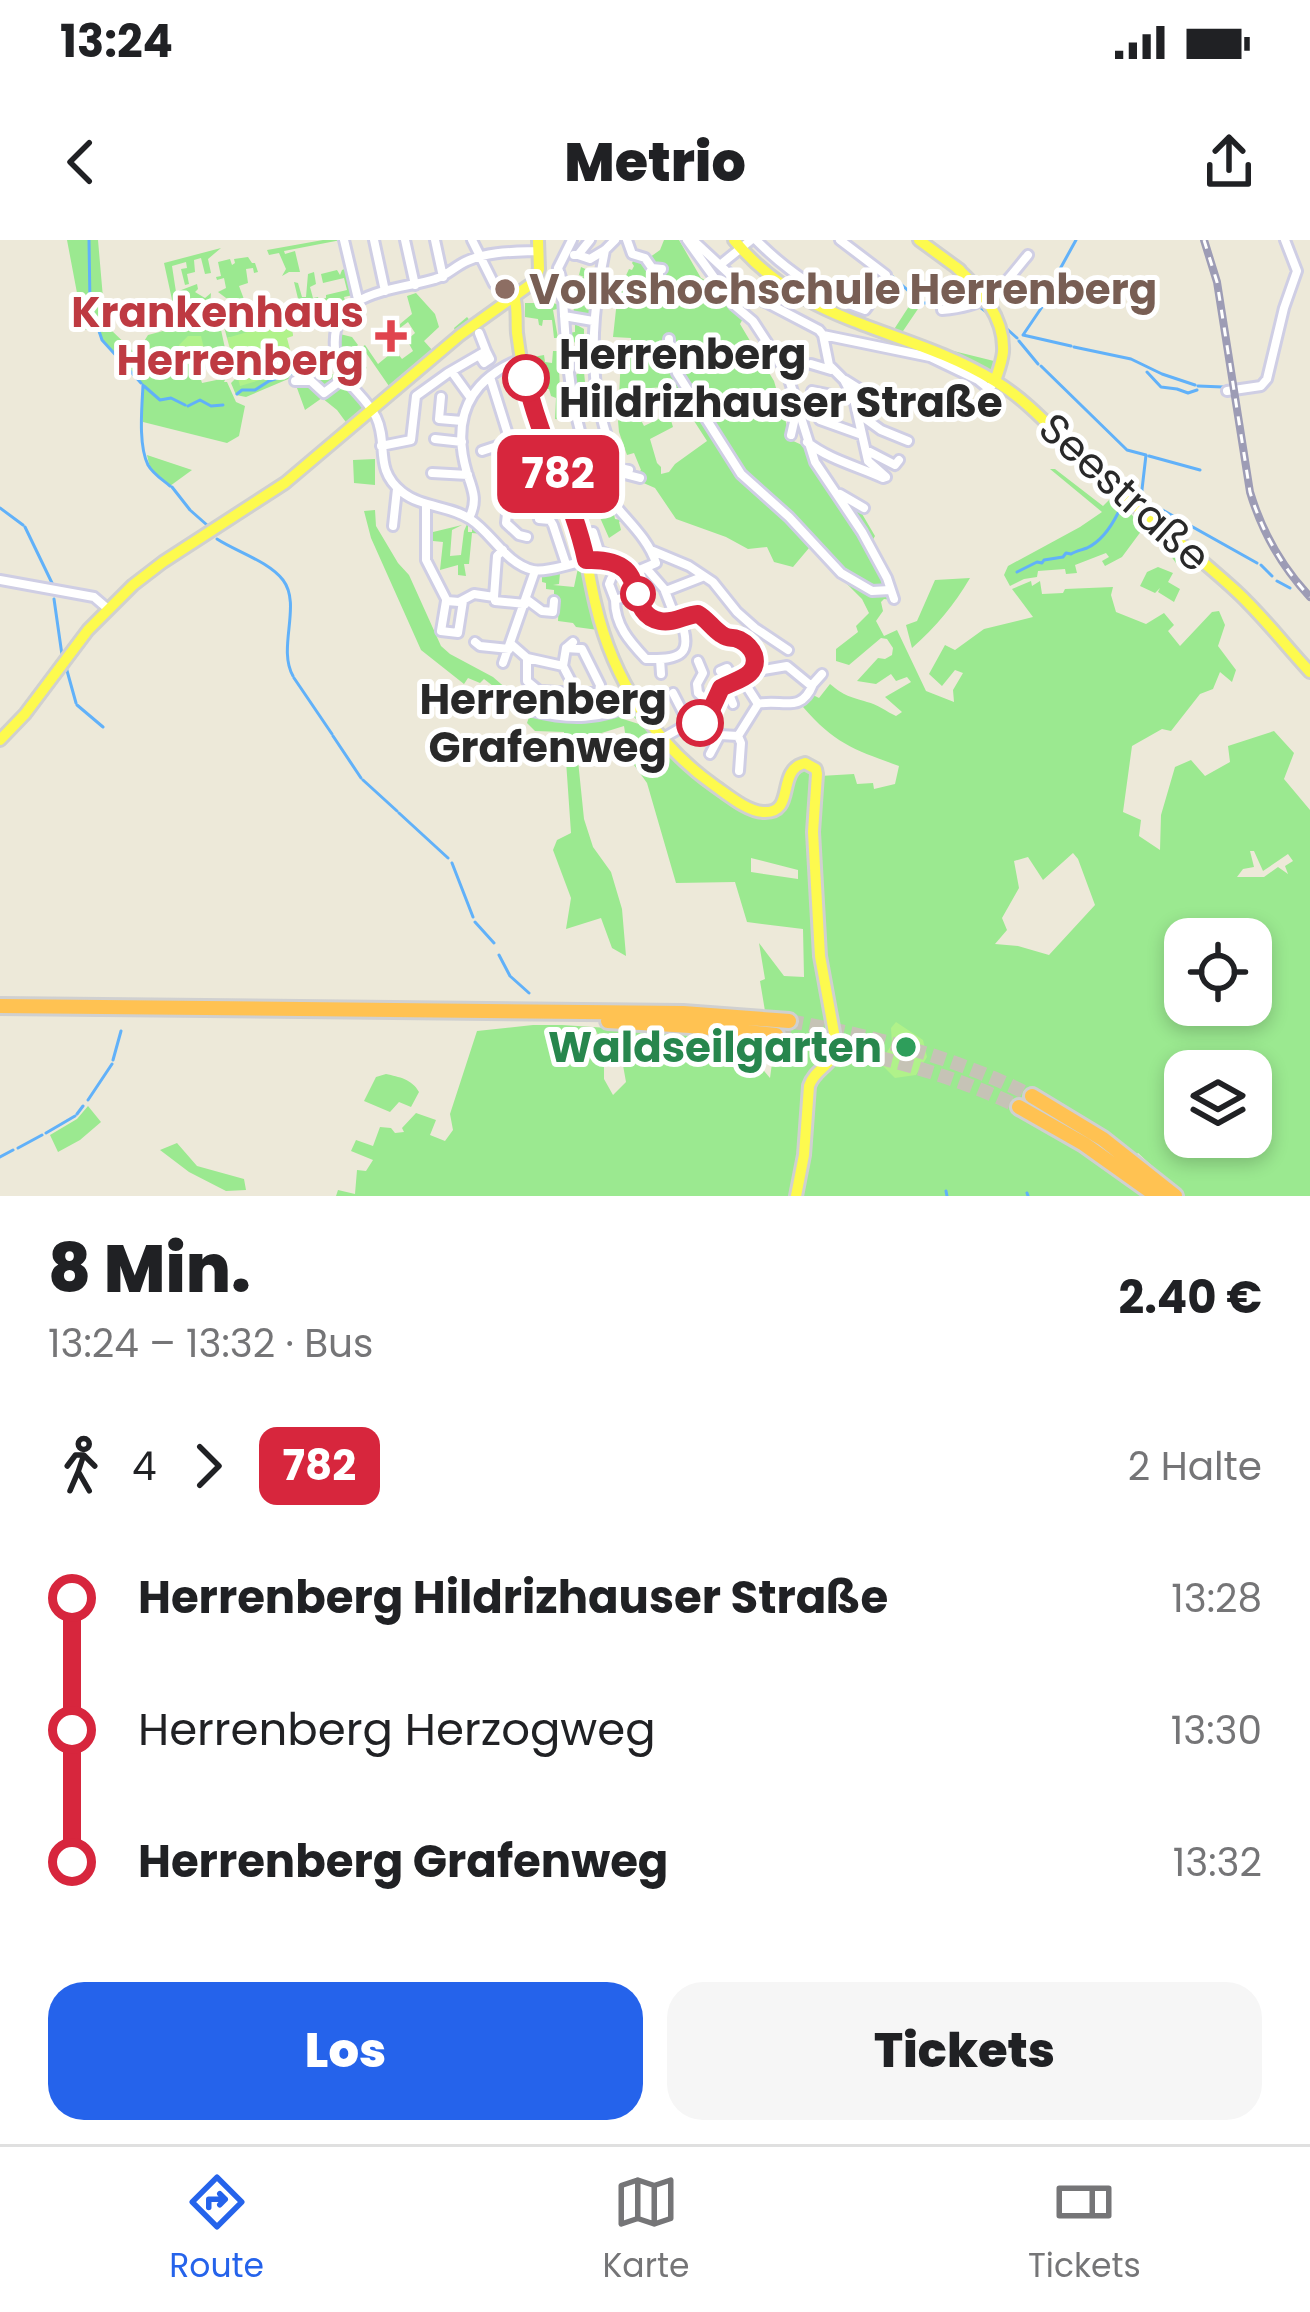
<!DOCTYPE html>
<html lang="de">
<head>
<meta charset="utf-8">
<style>
  :root { --surface:#fff; --page:#f6f6f6; --text:#202124; --muted:#757577; --line:#e0e0e0; --accent:#2563eb }
  body { margin:0; font-family:Poppins,sans-serif; background:var(--page); color:var(--text); height:100vh; display:flex; flex-direction:column; font-size:45px; white-space:nowrap }
  * { box-sizing:border-box; margin:0 }
  p { font-size:39px; color:var(--muted) }
  .icon { flex:none; width:66px; height:66px; fill:none; stroke:currentColor; stroke-width:2; stroke-linecap:round; stroke-linejoin:round }
  .map { position:relative; height:956px; overflow:hidden }
  .sheet { display:flex; flex-direction:column; background:var(--surface); flex:1 }
  .sheet>* { flex:none }
  .badge { padding:0 24px; border-radius:18px; font-size:42px; line-height:78px }
  .tools { position:absolute; left:1164px; top:678px; display:grid; gap:24px }
  .tools a { display:grid; place-items:center; width:108px; height:108px; border-radius:24px; background:var(--surface); box-shadow:0 6px 18px #0003; font-size:60px }
  .map>.badge { position:absolute; translate:-50% -50%; box-shadow:0 0 0 6px #fff }
  .legs { display:flex; align-items:center; gap:18px; height:132px; padding:0 48px; font-size:39px }
  .legs p { margin-inline-start:auto }
  .head { display:flex; align-items:center; justify-content:space-between; height:204px; padding:0 48px }
  h1 { font-size:66px; font-weight:800; line-height:90px }
  .button { display:flex; gap:24px; margin-top:auto; padding:24px 48px }
  .button a { flex:1; height:138px; border-radius:36px; background:var(--accent); color:#fff; font-size:48px; font-weight:800; line-height:138px; text-align:center }
  .button a+a { background:var(--page); color:var(--text) }
  ul { padding:0 48px; list-style:none }
  li { display:flex; align-items:center; gap:42px; height:132px; font-size:45px }
  li i { display:grid; place-items:center; width:18px; height:100%; margin:0 15px; background:currentColor }
  li i::after { content:''; width:30px; height:30px; margin:-15px; border:9px solid; border-radius:50%; background:var(--surface) }
  li p { margin-inline-start:auto }
  li:first-child i { background:linear-gradient(#0000 50%,currentColor 0) }
  li:last-child i { background:linear-gradient(currentColor 50%,#0000 0) }
  .status { display:flex; justify-content:space-between; align-items:center; height:84px; padding:0 60px; background:var(--surface); direction:ltr }
  .status svg { height:33px; fill:currentColor }
  header { display:flex; justify-content:space-between; align-items:center; height:156px; padding:0 48px; background:var(--surface); font-size:54px; font-weight:800 }
  .tab-bar { display:flex; justify-content:space-around; align-items:center; height:168px; border-top:3px solid var(--line); background:var(--surface); font-size:33px; color:var(--muted) }
  .tab-bar a { display:grid; justify-items:center; gap:6px }
  .tab-bar .on { color:var(--accent) }
  .map>svg:first-child { display:block }
  .green { fill:#9be990; fill-rule:evenodd }
  .pitch { fill:#b0f28a }
  .lines { fill:none; stroke-linecap:round; stroke-linejoin:round }
  .stream { stroke:#61b1f9; stroke-width:3 }
  .highway-tunnel { stroke:#c6c3b6; stroke-width:14; stroke-dasharray:14 7; stroke-linecap:butt }
  .minor-casing { stroke:#cfcee4; stroke-width:14 }
  .major-casing { stroke:#d0d0d0; stroke-width:16 }
  .highway-casing { stroke:#d0d0d0; stroke-width:20 }
  .minor { stroke:#fff; stroke-width:8 }
  .major { stroke:#fdfa4e; stroke-width:10 }
  .highway { stroke:#ffc252; stroke-width:14 }
  .rail-casing { stroke:#9d9cb5; stroke-width:8 }
  .rail { stroke:#fff; stroke-width:3; stroke-dasharray:9; stroke-linecap:butt }
  .line-1-casing { stroke:#fff; stroke-width:27 }
  .line-1 { stroke:#d7263d; stroke-width:18 }
  .education-dot { fill:#8d6e63; stroke:#fff; stroke-width:4.5 }
  .health-dot { fill:#e0444e; stroke:#fff; stroke-width:4.5 }
  .stop-1-dot { fill:#fff; stroke:#d7263d; stroke-width:6 }
  .leisure-dot { fill:#2e9e5b; stroke:#fff; stroke-width:4.5 }
  .labels { text-anchor:middle; stroke-width:10; stroke-linejoin:round; paint-order:stroke }
  .education-label { font-size:42px; font-weight:bold; fill:#785e54; stroke:#fff; text-anchor:start }
  .health-label { font-size:42px; font-weight:bold; fill:#be3a42; stroke:#fff; text-anchor:end }
  .stop-label { font-size:42px; font-weight:bold; fill:#292929; stroke:#fff; text-anchor:start }
  .street-label { font-size:42px; fill:#292929; stroke:#fff }
  .leisure-label { font-size:42px; font-weight:bold; fill:#27864d; stroke:#fff; text-anchor:end }
</style>
</head>
<body>
<div class="status"><b>13:24</b><svg viewBox="0 0 49 12"><path d="M0 12V9h3v3zM5 12V6h3v6zM10 12V3h3v9zM15 12V0h3v12zM26 1h20v11H26zM47 4h2v5h-2z"/></svg></div>
<header><svg class="icon" aria-label="back" viewBox="0 0 24 24"><path d="M15 5l-7 7 7 7"/></svg>Metrio<svg class="icon" aria-label="share" viewBox="0 0 24 24"><path d="M12 15V3M7 8l5-5 5 5M5 13v7h14v-7"/></svg></header>
<div class="map">
<svg width="1310" height="956" viewBox="0 0 1310 956">
  <rect width="100%" height="100%" fill="#ede9d9"/>
  <path class="green" d="M67,0H98L103,58L110,89L136,114L148,95L178,87L164,23L221,8L208,19L211,33L205,34L201,18L194,20L195,32L187,34L189,44L185,45L181,29L187,28L186,22L172,26L176,52L197,44L198,49L195,52L205,58L211,53L210,65L217,73L212,76H218L228,122L198,130L202,143L226,138L224,142H227L236,162L245,166L239,196L227,203L143,182V145C127,126 105,110 96,88L84,90Z
    M323,0H341L284,11L285,14L295,11L300,32H289L282,36L286,29L279,13L269,15L267,10Z
    M664,0H679L701,38L714,44L745,75L740,84L774,141L791,200L813,210L833,244L858,267L875,296L868,308L872,316L878,311L897,351L892,360L884,359L881,362L883,371L876,381L884,396L897,390L926,451L954,462L953,450L963,433L955,430L942,446L929,434L945,405L955,410L984,389L1033,377L1012,349L1031,341L1032,346L1040,341L1042,354L1063,353L1065,349L1113,347L1111,355L1116,372L1146,384L1164,373L1174,385L1168,391L1180,406L1212,372L1219,371L1225,385L1218,406L1236,430L1232,442L1220,432L1213,449L1200,454L1171,491L1162,489L1132,506L1123,572L1141,580L1139,596L1160,610L1161,575L1175,527L1191,520L1205,536L1230,522L1228,506L1274,491L1294,513L1284,539L1310,570V956H1185L1138,913L1135,916L1048,856L1034,851L1138,929L1125,935L1152,956H799L811,859L816,838L833,823L815,595L820,536L854,534L857,544L873,543L874,549L895,544L899,526C855,510 835,504 803,467L811,454L819,458L830,444C844,456 851,457 867,462C877,464 887,472 896,476L902,472L885,457L911,442L907,437L896,441L891,434L876,444L857,441L878,418L885,419L892,415L893,408L887,399L881,398L849,425L836,421V409L858,392L856,386L869,373L862,359L847,344L851,341L843,331L839,336L826,322L828,317L821,310L809,308L793,327L774,322L767,307L748,309L726,297L676,279L655,248L616,231L638,233L641,230L634,213L627,215L619,192L618,181L626,171V158L619,157L621,116H630L631,98L613,97L618,51L601,45L607,37L622,44L629,29L632,30L634,26L632,23L636,16L646,20L660,10ZM663,147L678,156L707,201L675,224L669,232L661,234V227L657,223L650,199L673,187L669,174L644,186L637,172L651,148ZM1250,611H1254L1263,631L1288,614L1293,621L1285,626L1288,634L1278,627L1264,637H1237L1243,629L1254,627ZM1073,613L1078,619L1095,665L1049,715L1018,706L995,704L1007,690L1002,678L1019,648L1014,621L1028,617L1043,640ZM1185,699H1251V765H1185ZM1185,831H1251V897H1185Z
    M248,17L252,23H255L258,32L254,33L253,28L246,29L248,43L239,46L245,62L226,58L218,52L226,48L224,38L217,40L216,37L221,36L218,22L230,19L232,25L235,23L234,19Z
    M581,27L605,38L603,42L590,39L589,46L597,48L595,59L589,58L586,69L593,71L592,80L574,75L572,42L576,43L575,50L582,51L583,45L579,42V38L584,37L579,35Z
    M347,28L353,55L344,57L346,64L333,86L328,87L336,65L322,68L323,63L300,67L294,42L298,43L302,57H306L308,34L314,32L316,44L310,47L313,58L318,57L319,60L326,58V55L347,50L344,38L323,43L321,34L337,30L340,35L342,30Z
    M560,49V54L554,55V63L558,65L557,69L553,70L558,98H554L552,80H543L542,86L539,85L538,79L525,77V63H535L538,51Z
    M416,53L435,74L439,87L424,101L433,111L456,93L454,88L467,77L472,83L391,149L362,107L365,105L378,124L395,110L402,119L413,111L407,100L415,93L408,82L400,88V84L412,74L407,56Z
    M915,57L922,63L901,94L913,101L994,121L998,113L993,134L891,94Z
    M226,66L239,67L242,71L248,69L255,88L274,84L272,75L276,74L277,78L287,76V71L293,70L298,84L291,86L293,96L285,90L287,126L319,131L326,136L337,133L341,142L363,167V171L348,185L337,170L322,158L305,170L293,137L246,157L236,155L231,143L238,136L249,94L227,98L221,75L225,77L229,91L242,88L238,69L226,71Z
    M575,84L584,89V124L588,125L584,132L585,142L594,143L595,149L587,150L588,159H583L581,151L574,152L572,137L579,133L575,103L572,98H568V93L575,92Z
    M340,94L352,97L358,105L355,108L367,128L359,133L363,141L357,146L341,121L338,96Z
    M553,111H558L561,167L565,168L564,180L555,179L556,158L551,156L549,149H543L541,146L533,149L529,136L540,133L537,124H533V117L544,115L545,122L552,123Z
    M147,215L192,230L170,246L150,228Z
    M375,219V245L354,243L353,220Z
    M570,222L579,228H585L590,223L597,241L589,246L587,253L592,254L596,260L600,259L614,274L615,279L621,280L619,282L621,290L609,298L590,255H583L581,246L589,242L586,234L579,235Z
    M1050,229H1055L1103,266L1112,257C1125,264 1131,276 1143,286C1157,298 1171,305 1180,324L1176,323L1162,304L1142,290L1122,317L1105,326L1102,321L1109,317L1106,313L1075,325L1077,333L1066,334L1065,329L1038,331L1037,337L1024,339L1010,346L1004,335L1008,326L1080,287L1102,272Z
    M375,270L376,286L398,323L409,335L441,406L450,414L493,437L532,471L558,479L621,470L623,479L642,485L633,476L635,466L706,542L762,571L780,562L788,530L816,524L812,578L834,807L816,831L794,956H336L338,950L355,954L357,930L366,931L373,920L351,911L356,900L373,906L380,887L391,888L395,893L404,892L402,888L416,873L436,880L430,895L445,901L453,890L450,874L477,791L533,785H562L745,797L741,804L770,838L772,823L786,825L789,811L773,805L778,800L767,783L760,741L765,739L759,703L784,736L804,737L803,689L747,682L735,642L676,643L647,543L629,518L624,486L576,501L584,579L593,607L611,632L622,669L626,716L612,708L601,678L566,689L571,658L553,610L557,600L571,593L564,492L535,491L527,483L531,471L511,454L507,457L484,439L480,443L468,438L464,444L421,410L371,298L364,271ZM751,618L798,630V639L751,632ZM596,791L609,818L621,814L626,842L613,855L604,839V822L591,794Z
    M468,282V292H472V285L483,294L472,293L469,324H464L466,336L458,335V325L440,330L443,302L433,301V292L462,285L452,290L450,316L461,315L464,291Z
    M1158,327L1173,333L1168,342L1180,349L1174,362L1158,352L1160,348L1155,353L1140,346L1147,332Z
    M578,328L584,330L632,461L627,466L598,390L576,387L573,383L558,381L559,360L554,359V350L546,349V343L542,342V335L560,333L559,344L553,345L574,347Z
    M970,338C954,365 936,387 912,408L906,385L917,381L935,340Z
    M386,834C399,837 412,839 419,852L411,867L399,862L390,872L364,861L376,837Z
    M88,866L101,882L80,900L58,912L50,895L77,879Z
    M177,903L197,926L244,939L246,950L226,951L189,932L160,910Z"/>
  <path class="pitch" d="M296,78L298,84L291,86L293,96L287,98L292,117L287,118V126L273,136L240,146L227,98Z
    M188,96H201L207,121L181,125L179,105Z
    M896,782L923,800L927,817L916,835L895,838L880,823L892,804L891,788Z"/>
  <g class="lines">
    <path class="stream" d="M89,0L90,64L102,100L141,143
      M847,0L859,9
      M862,11L881,26
      M884,29L922,63H943
      M1060,29L1076,0
      M1063,36L1023,95L1071,106
      M948,63H958
      M977,65L988,73
      M1007,89L1017,98
      M1019,101L1038,124
      M1074,107L1131,119L1162,134L1195,145
      M1041,126L1127,210L1146,215L1141,258L1257,323
      M295,132L304,130L316,133
      M1147,132L1161,147L1177,149L1188,153L1197,150
      M1262,141L1267,122
      M143,145C142,167 138,205 148,225C153,234 163,240 170,246
      M144,146L160,160L171,158L185,165
      M1198,146L1223,147
      M237,154L242,150H255L269,141L293,133
      M188,166L200,160L211,166L223,165
      M1149,216L1200,230
      M172,247L190,270L207,285
      M0,268L23,285
      M25,287L52,343
      M217,299C237,312 268,321 283,340C302,365 277,408 293,436
      M1261,325L1272,336
      M1017,332L1037,322L1042,323L1044,320L1063,317L1066,313L1071,314C1076,311 1082,310 1087,308C1102,301 1111,287 1118,273
      M1277,341L1290,348
      M54,359L62,415
      M66,427L76,463
      M294,438L332,494
      M77,465L103,487
      M333,496L361,538
      M363,540L397,571
      M399,573L448,618
      M452,623L473,677
      M475,682L494,703
      M499,715L510,736L529,753
      M113,820L121,791
      M88,860L112,824
      M77,874L83,866
      M46,893L75,876
      M18,908L42,895
      M0,917L13,910
      M946,951L947,956
      M1027,953L1028,956"/>
    <path class="highway-tunnel" d="M789,781C873,796 955,817 1032,856
      M776,795C860,812 942,829 1019,867"/>
    <g class="minor-casing">
      <path id="minor" d="M344,0L358,59
        M374,0L385,51
        M405,0L415,45
        M435,0L443,37
        M472,0L494,44
        M627,0L632,14L645,18L652,28L662,29
        M687,0L734,65L753,81L787,133L815,222L862,292L887,338L894,359
        M756,0C787,31 823,56 865,70L883,46L886,35L840,0
        M695,2L752,55L819,90L823,95L930,117L978,140L989,149L995,141
        M539,11C515,12 489,11 467,21C455,26 447,36 435,39C395,51 330,50 335,108C338,143 362,150 376,177C389,204 373,229 402,252C422,268 449,265 470,279C492,293 506,324 533,330C553,334 587,314 614,321C644,330 630,377 663,382C675,383 686,374 698,374C708,380 712,390 722,395C739,406 745,396 755,419L748,435L721,448L710,472L700,482L686,485L663,498
        M574,15H578L590,0
        M578,15L590,19L605,10L615,0
        M720,25L751,0
        M558,28L562,41C566,109 568,183 601,245C616,273 646,292 656,323L630,334
        M558,28L572,0
        M601,31L605,10
        M599,44C589,107 591,170 620,228L629,230
        M942,70C991,66 999,50 1028,15
        M564,76L593,81
        M669,99V112L677,133L741,234L789,277L841,333L872,351L890,350
        M479,115L484,123L490,119L486,111
        M811,124L831,130
        M452,132L470,157
        M490,137L510,201
        M845,140L888,167
        M295,141H311L324,153L344,138
        M812,151L852,159
        M1227,151L1261,146L1267,139L1284,68L1297,31L1285,0
        M790,156L794,182L791,195
        M441,157L439,179L462,181
        M859,174L881,190L908,201
        M820,180L862,195
        M435,199L462,202
        M807,202C830,220 857,226 883,238L886,237L868,221L854,159L844,140L829,125L823,95
        M547,205L552,204L589,222
        M381,206L411,200L416,156L448,133L486,111L479,93
        M866,210L895,225L899,220
        M482,211L540,192
        M594,226L640,238
        M432,233L468,235
        M840,254L864,268
        M426,264V320L447,361L459,362L474,354L494,357L497,316L503,310
        M469,278C478,261 473,250 467,233C451,179 468,140 521,119
        M539,279L550,280L553,285L566,324
        M393,286L397,249
        M593,292L599,311L609,315L611,319
        M527,297L519,295L506,283L509,255L559,237
        M653,311L689,326L713,342L737,372L755,388L788,410
        M646,328L666,351L702,337
        M611,339L609,344L615,360
        M0,340L94,357L108,369
        M665,351L676,379
        M637,353L615,360C615,385 629,401 646,419C681,420 694,415 680,378
        M494,357L495,361L525,364
        M526,359L542,371L553,372L554,361
        M446,361L441,391L458,393L463,361
        M475,402L480,406L509,409
        M511,404L527,418L563,426L577,453H599L600,445L582,409L566,408
        M527,418V441L539,451L577,453
        M660,419L661,434
        M698,421L703,433L697,444L698,453L712,465
        M503,423L535,331
        M563,426L566,408L573,402
        M720,431L727,428L734,441
        M752,432L787,426L809,444H813L822,434
        M725,444L733,464
        M673,453L689,484
        M758,464C781,458 801,475 813,444
        M533,471C569,480 601,480 635,463
        M705,478L720,495L738,496L758,464L742,439
        M738,496L741,503L739,531
        M710,514L720,495"/>
    </g>
    <g class="major-casing">
      <path id="major" d="M734,0C807,88 905,86 995,141C1030,162 1055,193 1084,220C1132,266 1187,306 1236,351C1263,376 1285,405 1310,432
        M919,0L960,30
        M956,27C980,49 1005,77 1003,112C1002,122 998,132 995,141
        M514,56C518,68 516,80 517,93C520,117 525,142 531,165C544,209 568,250 580,294C587,318 590,342 596,366C613,439 654,503 715,546C728,555 747,571 763,572C797,574 775,530 805,523L816,529L817,534L813,592L820,716L837,809C832,825 814,830 809,846L804,915L796,956
        M0,500L25,474L88,390L133,345L163,322L285,243L460,95L534,42L539,29L538,0"/>
    </g>
    <g class="highway-casing">
      <path id="highway" d="M0,766L683,773L789,781
        M608,781L690,786L776,795
        M1032,856L1103,899L1175,956
        M1019,867L1084,904L1157,956"/>
    </g>
    <use href="#minor" class="minor"/>
    <use href="#major" class="major"/>
    <use href="#highway" class="highway"/>
    <g class="rail-casing">
      <path id="rail" d="M1204,0L1217,42L1250,252C1262,292 1282,327 1310,357"/>
    </g>
    <use href="#rail" class="rail"/>
  </g>
  <g class="lines">
    <g class="line-1-casing">
      <path id="line-1" d="M526,138C539,201 573,258 586,320C657,317 620,372 660,381C673,384 685,375 698,374C707,379 712,388 721,394C731,401 729,395 740,400C746,403 752,409 754,415C760,437 734,440 721,448L710,472L700,483"/>
    </g>
    <use href="#line-1" class="line-1"/>
  </g>
  <circle class="education-dot" cx="505" cy="49" r="12"/>
  <path class="health-dot" d="M385 78h12v12h12v12h-12v12h-12v-12h-12v-12h12z"/>
  <g class="stop-1-dot">
    <circle cx="526" cy="138" r="21"/>
    <circle cx="638" cy="354" r="15"/>
    <circle cx="700" cy="483" r="21"/>
  </g>
  <circle class="leisure-dot" cx="906" cy="807" r="12"/>
  <g class="labels">
    <g class="education-label">
      <text x="529" y="64">Volkshochschule Herrenberg</text>
    </g>
    <g class="health-label">
      <text x="364" y="87">Krankenhaus<tspan x="364" dy="48">Herrenberg</tspan></text>
    </g>
    <g class="stop-label">
      <text x="559" y="129">Herrenberg<tspan x="559" dy="48">Hildrizhauser Straße</tspan></text>
      <text x="667" y="474" text-anchor="end">Herrenberg<tspan x="667" dy="48">Grafenweg</tspan></text>
    </g>
    <g class="street-label">
      <text transform="translate(1125 252) rotate(42)" y="15">Seestraße</text>
    </g>
    <g class="leisure-label">
      <text x="882" y="822">Waldseilgarten</text>
    </g>
  </g>
</svg>
<div class="tools">
<a><svg class="icon" aria-label="locate" viewBox="0 0 24 24"><circle cx="12" cy="12" r="6"/><path d="M12 2v4M12 18v4M2 12h4M18 12h4"/></svg></a>
<a><svg class="icon" aria-label="layers" viewBox="0 0 24 24"><path d="M12 4l9 5-9 5-9-5zM3 14l9 5 9-5"/></svg></a>
</div>
<b class="badge" style="left:558px;top:234px;background:#d7263d;color:#fff">782</b>
</div>
<section class="sheet">
<div class="head"><div><h1>8 Min.</h1><p>13:24 – 13:32 · Bus</p></div><b>2.40 €</b></div>
<div class="legs"><svg class="icon" aria-label="walk" viewBox="0 0 24 24"><circle cx="13" cy="4" r="2"/><path d="M13 8l-2 6 4 7M11 14l-3 7M7 12l3-4h3l4 4"/></svg>4<svg class="icon" aria-label="forward" viewBox="0 0 24 24"><path d="M9 5l7 7-7 7"/></svg><b class="badge" style="background:#d7263d;color:#fff">782</b><p>2 Halte</p></div>
<ul>
<li><i style="color:#d7263d"></i><b>Herrenberg Hildrizhauser Straße</b><p>13:28</p></li>
<li><i style="color:#d7263d"></i><span>Herrenberg Herzogweg</span><p>13:30</p></li>
<li><i style="color:#d7263d"></i><b>Herrenberg Grafenweg</b><p>13:32</p></li>
</ul>
<div class="button"><a>Los</a><a>Tickets</a></div>
</section>
<nav class="tab-bar">
<a class="on"><svg class="icon" aria-label="directions" viewBox="0 0 24 24"><path d="M12 3l9 9-9 9-9-9zM9 14v-3h6M13 9l2 2-2 2"/></svg>Route</a>
<a><svg class="icon" aria-label="map" viewBox="0 0 24 24"><path d="M3 6l6-2 6 2 6-2v14l-6 2-6-2-6 2zM9 4v14M15 6v14"/></svg>Karte</a>
<a><svg class="icon" aria-label="tickets" viewBox="0 0 24 24"><path d="M3 7h18v10H3zM15 7v10"/></svg>Tickets</a>
</nav>
</body>
</html>
